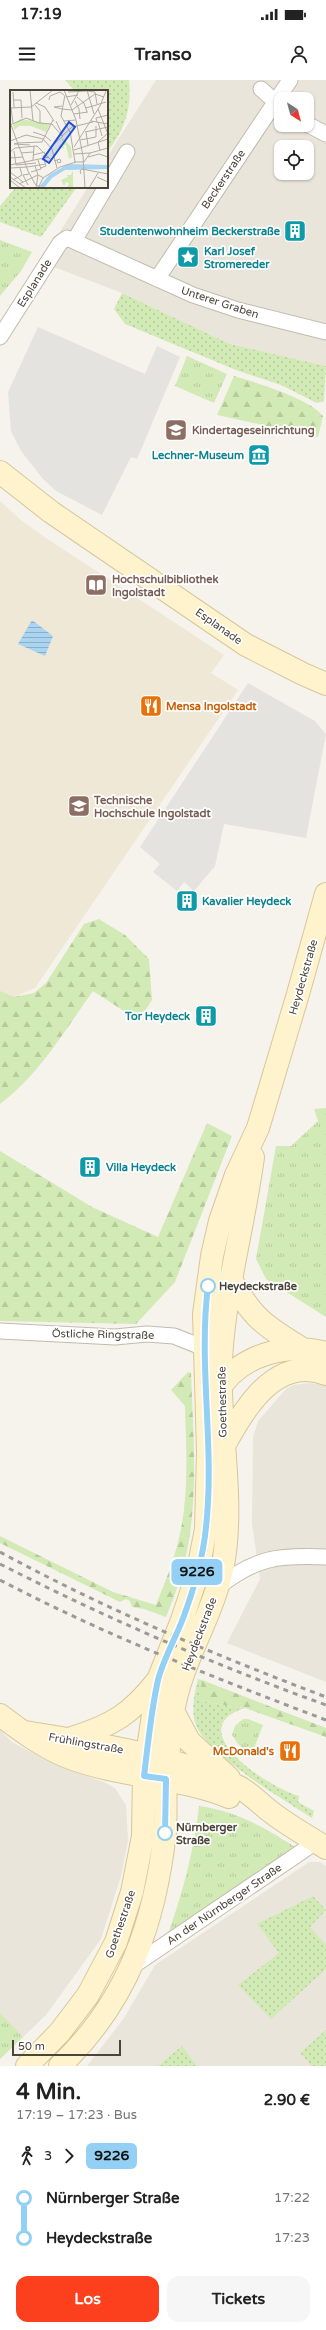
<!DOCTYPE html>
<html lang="de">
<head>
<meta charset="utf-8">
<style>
  :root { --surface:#fff; --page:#f6f6f6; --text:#222; --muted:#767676; --accent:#fc3f1d }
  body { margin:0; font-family:"Varela Round",sans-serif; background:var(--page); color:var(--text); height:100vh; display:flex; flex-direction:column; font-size:15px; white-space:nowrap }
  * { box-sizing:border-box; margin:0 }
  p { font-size:13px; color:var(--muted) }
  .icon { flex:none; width:22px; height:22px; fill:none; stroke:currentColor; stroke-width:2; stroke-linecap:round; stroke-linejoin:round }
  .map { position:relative; height:1986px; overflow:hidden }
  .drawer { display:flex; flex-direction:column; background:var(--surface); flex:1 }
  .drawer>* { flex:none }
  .badge { padding:0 8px; border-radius:6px; font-size:14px; line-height:26px }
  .needle { width:26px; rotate:144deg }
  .buttons { position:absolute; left:274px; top:12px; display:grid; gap:8px }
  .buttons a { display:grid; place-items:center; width:40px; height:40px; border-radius:8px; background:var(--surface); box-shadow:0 1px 3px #0004; font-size:20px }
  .scale { position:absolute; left:12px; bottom:10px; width:109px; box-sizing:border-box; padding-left:4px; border:2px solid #4b4439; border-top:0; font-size:11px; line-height:14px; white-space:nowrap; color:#4b4439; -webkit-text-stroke:3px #fff; paint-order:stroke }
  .map>.badge { position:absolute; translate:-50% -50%; box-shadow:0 0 0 2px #fff }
  .legs { display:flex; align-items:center; gap:6px; height:44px; padding:0 16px; font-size:13px }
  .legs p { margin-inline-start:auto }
  .head { display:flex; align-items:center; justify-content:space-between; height:68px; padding:0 16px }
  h1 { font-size:22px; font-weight:700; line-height:30px }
  .button { display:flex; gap:8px; margin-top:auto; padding:8px 16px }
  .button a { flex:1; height:46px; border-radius:12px; background:var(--accent); color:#fff; font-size:16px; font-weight:700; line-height:46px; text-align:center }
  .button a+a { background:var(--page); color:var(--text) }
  ul { padding:0 16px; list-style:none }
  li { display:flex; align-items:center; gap:14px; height:40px; font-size:15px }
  li i { display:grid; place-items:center; width:6px; height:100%; margin:0 5px; background:currentColor }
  li i::after { content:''; width:10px; height:10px; margin:-5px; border:3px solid; border-radius:50%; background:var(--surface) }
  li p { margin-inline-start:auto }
  li:first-child i { background:linear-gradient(#0000 50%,currentColor 0) }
  li:last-child i { background:linear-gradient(currentColor 50%,#0000 0) }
  .status { display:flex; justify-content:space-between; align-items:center; height:28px; padding:0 20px; background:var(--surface); direction:ltr }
  .status svg { height:11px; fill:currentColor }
  header { display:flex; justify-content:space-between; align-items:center; height:52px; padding:0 16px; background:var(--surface); font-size:18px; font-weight:700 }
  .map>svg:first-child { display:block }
  .residential { fill:#eae5da; fill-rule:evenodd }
  .education { fill:#efe8d6 }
  .grass { fill:url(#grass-dots) }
  .forest { fill:url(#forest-firs) }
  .park { fill:url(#park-tufts) }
  .parking { fill:#e5e3e0 }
  .water { fill:url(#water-rules) }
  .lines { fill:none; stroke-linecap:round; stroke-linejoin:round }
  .street-casing { stroke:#c2bbae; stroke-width:17 }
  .secondary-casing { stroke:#d6c79b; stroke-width:24 }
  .street { stroke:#fff; stroke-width:15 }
  .secondary { stroke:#fff3cd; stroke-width:22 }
  .rail { stroke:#9a9a9a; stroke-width:3; stroke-dasharray:5 5; stroke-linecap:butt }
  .line-1-casing { stroke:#fff; stroke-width:9 }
  .line-1 { stroke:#93d0f4; stroke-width:6 }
  .stop-1-dot { fill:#fff; stroke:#93d0f4; stroke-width:2 }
  .labels { text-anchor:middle; stroke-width:3.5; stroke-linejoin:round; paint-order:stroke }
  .street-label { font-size:11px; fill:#4b4439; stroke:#fff }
  .culture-label { font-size:11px; font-weight:bold; fill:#0d838f; stroke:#fff; text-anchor:end }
  .education-label { font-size:11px; font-weight:bold; fill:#785e54; stroke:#fff; text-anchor:start }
  .food-label { font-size:11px; font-weight:bold; fill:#c56008; stroke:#fff; text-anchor:start }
  .stop-label { font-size:11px; font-weight:bold; fill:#4b4439; stroke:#fff; text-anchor:start }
  .inset-road { fill:none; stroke:#b2ada4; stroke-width:1 }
  .view { fill:#1d4ed8; fill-opacity:0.15; stroke:#1d4ed8; stroke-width:2 }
  .inset-edge { fill:none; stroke:#4b4439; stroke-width:2 }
</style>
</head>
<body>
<div class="status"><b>17:19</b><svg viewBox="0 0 49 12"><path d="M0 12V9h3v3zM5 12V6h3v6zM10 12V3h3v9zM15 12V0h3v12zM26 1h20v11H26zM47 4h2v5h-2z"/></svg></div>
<header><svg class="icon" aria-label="menu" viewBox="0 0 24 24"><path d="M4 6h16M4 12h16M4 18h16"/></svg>Transo<svg class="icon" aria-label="person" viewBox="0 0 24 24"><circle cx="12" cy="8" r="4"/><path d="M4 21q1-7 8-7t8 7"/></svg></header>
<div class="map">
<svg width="326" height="1986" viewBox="0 0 326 1986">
  <defs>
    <pattern id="grass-dots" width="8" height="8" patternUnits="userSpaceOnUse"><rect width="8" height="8" fill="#d2eab5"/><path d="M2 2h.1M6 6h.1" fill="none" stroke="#b6ca9c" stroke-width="1.8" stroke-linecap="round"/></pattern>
    <pattern id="forest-firs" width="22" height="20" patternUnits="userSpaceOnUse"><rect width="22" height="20" fill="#d2eab5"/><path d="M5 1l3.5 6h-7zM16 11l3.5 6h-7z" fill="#b6ca9c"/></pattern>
    <pattern id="park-tufts" width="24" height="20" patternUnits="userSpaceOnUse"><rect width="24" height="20" fill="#d2eab5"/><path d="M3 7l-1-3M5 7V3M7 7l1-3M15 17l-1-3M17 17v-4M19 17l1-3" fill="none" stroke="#b6ca9c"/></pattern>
    <pattern id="water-rules" width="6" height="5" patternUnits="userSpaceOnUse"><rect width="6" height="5" fill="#a9d4f2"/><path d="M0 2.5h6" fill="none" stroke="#8caec5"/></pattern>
  </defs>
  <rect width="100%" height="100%" fill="#f6f3ec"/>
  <path class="residential" d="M156,0H326V286L230,264L122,213L41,182L88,107H107V77ZM281,19H307V45H281ZM281,67H307V93H281Z
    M308,1303L326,1305V1602L227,1563L260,1499L252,1444L253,1357L258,1341L286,1309L293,1305Z
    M0,1650L12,1662L55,1685L104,1702L115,1708L126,1725L128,1761L121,1796L101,1859L46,1935L0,1979Z
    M309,1782H320L326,1786V1986H87L124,1938L155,1885Z"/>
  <path class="education" d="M0,421L22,441L43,456L224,575L211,593L238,610L35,908L14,917L0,938Z"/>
  <path class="grass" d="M65,0H129C132,28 125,50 107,72V11H75Z
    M16,107H77L41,157L0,142V126Z
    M122,213L230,264L326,286L324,321L317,323L281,305L236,290L125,244L114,229Z
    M198,1599L202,1600L200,1621L245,1628C178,1649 271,1709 299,1716L298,1722L314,1731L312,1738C285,1720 202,1672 195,1642C191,1629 195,1611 198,1599Z
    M313,1816L326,1830L310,1847L326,1865V1889L271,1939L238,1905L279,1873L257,1844Z
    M326,1950V1986H312L300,1973Z
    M182,1966L197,1986H158Z"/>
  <path class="forest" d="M234,296C257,303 309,318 323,336L318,357L217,335Z
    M99,839L125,855L149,879L152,920L145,931L130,935L93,911C65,950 39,995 0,1024V911L14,917L34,913L46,903L84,844Z
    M207,1043L232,1056L175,1202L136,1244L0,1241V1071L92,1127L158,1157Z
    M188,1292L191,1293C193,1354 199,1415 186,1476C182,1497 174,1517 166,1537L144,1529L132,1527L130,1521L126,1519L120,1522L0,1463V1456L113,1512L156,1525C166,1500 176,1475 181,1449C189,1409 186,1367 185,1326L171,1310Z
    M202,1600L326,1648V1657L245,1628L199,1621Z"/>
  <path class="park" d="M0,160L32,172L21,191L0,216Z
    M187,276L227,294L214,323L175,306Z
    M326,1028V1237L266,1199L256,1179L276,1066H291L318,1041L314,1029Z
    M243,1639H248L263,1645L251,1676L238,1664L232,1655L235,1646Z
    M199,1726C236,1731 264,1747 295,1767L168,1854C183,1812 194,1770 199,1726Z
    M0,1933L23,1957L0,1979Z"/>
  <path class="parking" d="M38,247L145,294L157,266L180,277L137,379L131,377L102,435L56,411L43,399L21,371L11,351L8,312Z
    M248,603L315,641L326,654L306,758L224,744L215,786L194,811L184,802L177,811L153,792L160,784L140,767Z"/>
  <path class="water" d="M32,540L53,556L45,576L18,564Z"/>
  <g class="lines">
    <g class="street-casing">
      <path id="street" d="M261,9L281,27
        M307,44L326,54
        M107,106L127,72
        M74,161L106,107
        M157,199L290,0
        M0,257L60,163L67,158L193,215L238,230L326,252
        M0,1251L115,1257L147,1254L174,1256L204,1268
        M217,1508C256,1477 278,1475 326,1477
        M133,1886L307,1768L314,1760"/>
    </g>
    <g class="secondary-casing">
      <path id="secondary" d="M0,392L51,432L246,565L303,594L326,604
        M230,1198C252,1237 263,1245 301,1268
        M217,1313C237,1275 287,1262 326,1273
        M224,1366C243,1330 276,1274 326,1294
        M173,1631L189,1661L229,1698
        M0,1635C21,1651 47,1670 73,1679C124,1697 179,1697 229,1717
        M25,1652C97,1664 172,1674 239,1707C253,1715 262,1726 275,1735C291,1747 309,1757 326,1768
        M72,1658C113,1645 131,1634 157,1601
        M27,1986L60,1952L88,1915L116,1862L132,1812L143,1756L144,1696L158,1600L182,1540L197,1495L206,1449L208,1371L204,1234L212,1176L220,1141L236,1095L258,1048L298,914L326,814
        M60,1986C128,1921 155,1843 165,1752C166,1734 165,1717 166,1699C168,1677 170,1655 173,1633C181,1579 216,1533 224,1479C234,1414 218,1345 221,1279C225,1210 244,1145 253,1077"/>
    </g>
    <use href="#street" class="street"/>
    <use href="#secondary" class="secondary"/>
    <path class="rail" d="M0,1472C105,1529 215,1575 326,1617
      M0,1484C106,1538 215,1585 326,1625
      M0,1500C105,1555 215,1598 326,1640"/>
  </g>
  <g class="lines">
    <g class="line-1-casing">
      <path id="line-1" d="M165,1753L166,1699L144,1696C148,1664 151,1631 158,1600C163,1580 174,1561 182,1541C193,1512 203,1479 206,1447C215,1367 198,1286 208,1206"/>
    </g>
    <use href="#line-1" class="line-1"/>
  </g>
  <defs>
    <g id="building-square" transform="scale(1.15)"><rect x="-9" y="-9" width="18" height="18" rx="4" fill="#0f9aa8" stroke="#fff"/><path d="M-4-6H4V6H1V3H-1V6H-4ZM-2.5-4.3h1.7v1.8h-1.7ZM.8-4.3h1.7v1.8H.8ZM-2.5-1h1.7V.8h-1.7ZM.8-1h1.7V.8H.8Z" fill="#fff"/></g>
    <g id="sight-square" transform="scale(1.15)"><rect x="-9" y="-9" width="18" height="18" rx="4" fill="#0f9aa8" stroke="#fff"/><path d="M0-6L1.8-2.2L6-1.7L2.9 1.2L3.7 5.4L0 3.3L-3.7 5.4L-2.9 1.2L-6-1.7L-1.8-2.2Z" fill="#fff"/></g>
    <g id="school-square" transform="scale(1.15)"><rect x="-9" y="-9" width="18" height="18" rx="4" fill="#8d6e63" stroke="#fff"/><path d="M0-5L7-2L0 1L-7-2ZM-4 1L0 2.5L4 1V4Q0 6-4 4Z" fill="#fff"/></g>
    <g id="museum-square" transform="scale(1.15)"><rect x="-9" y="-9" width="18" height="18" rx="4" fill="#0f9aa8" stroke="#fff"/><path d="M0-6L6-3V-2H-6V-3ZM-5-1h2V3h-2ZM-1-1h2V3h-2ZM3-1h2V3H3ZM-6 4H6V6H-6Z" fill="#fff"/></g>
    <g id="library-square" transform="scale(1.15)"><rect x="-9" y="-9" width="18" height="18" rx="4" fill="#8d6e63" stroke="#fff"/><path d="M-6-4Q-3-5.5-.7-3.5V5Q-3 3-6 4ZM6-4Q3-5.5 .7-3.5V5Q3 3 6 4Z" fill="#fff"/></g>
    <g id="restaurant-square" transform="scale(1.15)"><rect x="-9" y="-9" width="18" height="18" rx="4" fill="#e8710a" stroke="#fff"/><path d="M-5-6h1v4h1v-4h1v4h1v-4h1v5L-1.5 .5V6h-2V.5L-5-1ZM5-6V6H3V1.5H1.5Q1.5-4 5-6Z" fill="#fff"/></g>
    <g id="university-square" transform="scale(1.15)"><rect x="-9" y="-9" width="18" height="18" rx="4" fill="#8d6e63" stroke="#fff"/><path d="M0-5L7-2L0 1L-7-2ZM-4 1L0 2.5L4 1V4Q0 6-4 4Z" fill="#fff"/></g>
  </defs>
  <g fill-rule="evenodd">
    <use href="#building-square" x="295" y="151"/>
    <use href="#sight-square" x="188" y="177"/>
    <use href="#school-square" x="176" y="350"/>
    <use href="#museum-square" x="259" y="375"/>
    <use href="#library-square" x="96" y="505"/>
    <use href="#restaurant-square" x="151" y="626"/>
    <use href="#university-square" x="79" y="726"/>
    <use href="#building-square" x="187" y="821"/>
    <use href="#building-square" x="206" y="936"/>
    <use href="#building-square" x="90" y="1087"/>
    <use href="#restaurant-square" x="290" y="1671"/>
  </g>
  <g class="stop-1-dot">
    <circle cx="208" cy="1206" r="7"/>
    <circle cx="165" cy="1753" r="7"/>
  </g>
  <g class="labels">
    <g class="street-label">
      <text transform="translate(223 99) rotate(-56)" y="4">Beckerstraße</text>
      <text transform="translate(34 203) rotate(-58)" y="4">Esplanade</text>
      <text transform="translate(220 222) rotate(18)" y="4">Unterer Graben</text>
      <text transform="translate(219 546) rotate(35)" y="4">Esplanade</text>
      <text transform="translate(303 897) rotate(-74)" y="4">Heydeckstraße</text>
      <text transform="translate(103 1254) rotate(1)" y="4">Östliche Ringstraße</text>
      <text transform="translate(222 1322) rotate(-91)" y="4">Goethestraße</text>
      <text transform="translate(199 1554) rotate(-69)" y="4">Heydeckstraße</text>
      <text transform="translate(86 1663) rotate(10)" y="4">Frühlingstraße</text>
      <text transform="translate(224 1824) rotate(-34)" y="4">An der Nürnberger Straße</text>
      <text transform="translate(120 1844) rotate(-71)" y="4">Goethestraße</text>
    </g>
    <g class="culture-label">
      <text x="280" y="155">Studentenwohnheim Beckerstraße</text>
      <text x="204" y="175" text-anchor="start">Karl Josef<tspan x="204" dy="13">Stromereder</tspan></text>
      <text x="244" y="379">Lechner-Museum</text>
      <text x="202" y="825" text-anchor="start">Kavalier Heydeck</text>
      <text x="190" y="940">Tor Heydeck</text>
      <text x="106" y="1091" text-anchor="start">Villa Heydeck</text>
    </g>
    <g class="education-label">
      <text x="192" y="354">Kindertageseinrichtung</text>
      <text x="112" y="503">Hochschulbibliothek<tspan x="112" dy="13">Ingolstadt</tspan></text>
      <text x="94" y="724">Technische<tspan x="94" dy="13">Hochschule Ingolstadt</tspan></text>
    </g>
    <g class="food-label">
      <text x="166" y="630">Mensa Ingolstadt</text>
      <text x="274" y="1675" text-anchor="end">McDonald's</text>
    </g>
    <g class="stop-label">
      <text x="219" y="1210">Heydeckstraße</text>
      <text x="176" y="1751">Nürnberger<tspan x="176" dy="13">Straße</tspan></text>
    </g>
  </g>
  <g transform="translate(10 10)">
    <rect width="98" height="98" fill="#f6f3ec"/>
    <path d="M11,29L40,34L36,42L21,36H9L4,40L3,35ZM53,48L61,57L62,67L59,69L56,55H53L54,59L48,56L53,54L52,50L49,51ZM63,80V98H57L59,93L56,92L54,96L51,90L58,87L57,85H61Z" fill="#d2eab5"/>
    <path d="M58,74L98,75V79L55,80L42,88L34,98H28L39,85Z" fill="#a9d4f2"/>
    <path class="inset-road" d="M20,0L23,31M54,0L66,30L73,66L75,98M77,0L84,24M77,1L85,2L87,14M3,2L4,17M58,2L77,1M55,5L51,26L60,42M56,7L68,5M67,7L74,13L77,22M3,10H11L12,28M39,10L40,6L50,2L54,5M65,11L69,19L70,29M26,13L35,17L44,31M25,15L30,21V33M61,15L69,1M0,18L21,17L43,0M1,18L3,33M76,18L96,12M52,19L62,20L85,4L94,7M52,19L44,17L52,16M88,19L98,44M64,24L78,22M46,31L52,44M54,31L66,30M81,31L98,34M87,32L86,28L98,25M88,32L92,46M0,35L16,28L29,33L42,34L52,46L62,37L83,32M1,35L18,81L25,94L31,98M60,41L65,72M23,42L35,46L41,51M75,42L98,37M76,42L78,55M70,50L86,47V36M0,51L16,45L33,49L42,59L47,78M8,53L32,52L43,30M8,53L4,54L20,55M44,54L53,46M64,57L90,16L96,1M64,60L98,49M90,60L88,52L98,43M4,61L6,75L26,73M0,62L5,58L27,56L40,69M11,63L23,62M64,64L80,63M23,65L35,62M78,67L89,64L98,67M0,68L13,67M23,70L24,56M44,71L50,69L51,72L48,73L47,70M65,72H74L80,63L98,58M0,75L39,67M25,76L28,85L26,98M17,77L36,74M50,77L66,72M0,78L17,77M31,78L36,76L33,66L36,64M0,82L13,92M21,82L31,79L28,70M71,84L70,81L72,79L98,84M0,87L16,98M87,87L98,92M0,90L10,98M3,90L12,85L10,78M9,94L28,85L34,88M18,95L13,85L19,84M28,98L33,88L50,77M79,98L88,83"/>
    <path class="view" d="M59,32L65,37L39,73L33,69Z"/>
    <rect width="98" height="98" class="inset-edge"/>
  </g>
</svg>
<div class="buttons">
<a><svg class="needle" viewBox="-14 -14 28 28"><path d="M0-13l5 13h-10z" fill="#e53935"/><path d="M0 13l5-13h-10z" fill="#767676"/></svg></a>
<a><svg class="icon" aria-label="locate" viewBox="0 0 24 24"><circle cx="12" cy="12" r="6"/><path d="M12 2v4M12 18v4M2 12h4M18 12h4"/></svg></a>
</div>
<div class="scale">50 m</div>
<b class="badge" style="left:197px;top:1492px;background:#93d0f4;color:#111">9226</b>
</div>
<section class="drawer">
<div class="head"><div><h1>4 Min.</h1><p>17:19 – 17:23 · Bus</p></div><b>2.90 €</b></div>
<div class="legs"><svg class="icon" aria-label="walk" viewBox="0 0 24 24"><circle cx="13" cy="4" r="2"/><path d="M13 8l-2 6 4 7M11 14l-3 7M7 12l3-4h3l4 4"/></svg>3<svg class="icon" aria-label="forward" viewBox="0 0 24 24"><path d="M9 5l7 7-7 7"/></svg><b class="badge" style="background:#93d0f4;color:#111">9226</b></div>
<ul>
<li><i style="color:#93d0f4"></i><b>Nürnberger Straße</b><p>17:22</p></li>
<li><i style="color:#93d0f4"></i><b>Heydeckstraße</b><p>17:23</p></li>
</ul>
<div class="button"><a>Los</a><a>Tickets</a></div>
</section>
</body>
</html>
